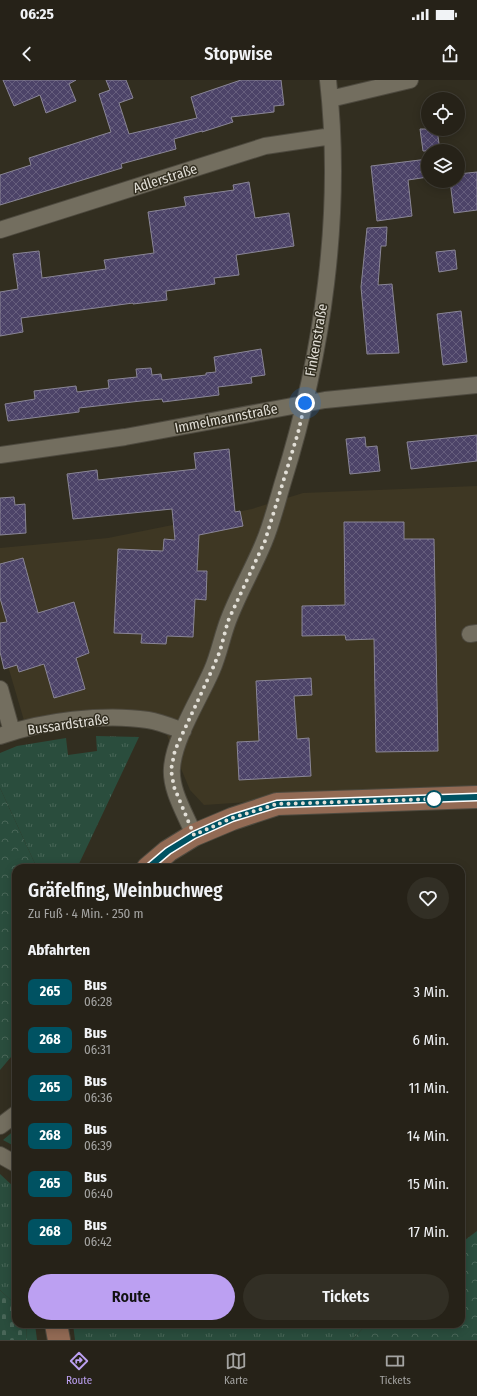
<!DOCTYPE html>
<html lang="de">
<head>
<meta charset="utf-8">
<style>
  :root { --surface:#262218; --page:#322f25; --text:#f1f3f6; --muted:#a4a4a2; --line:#423f37; --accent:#bca0f2 }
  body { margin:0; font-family:"Fira Sans Condensed",sans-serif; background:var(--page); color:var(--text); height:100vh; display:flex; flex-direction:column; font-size:15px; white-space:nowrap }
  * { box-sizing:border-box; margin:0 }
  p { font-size:13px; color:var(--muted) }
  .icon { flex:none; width:22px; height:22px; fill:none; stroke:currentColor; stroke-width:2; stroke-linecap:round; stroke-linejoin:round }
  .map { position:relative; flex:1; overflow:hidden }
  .details { position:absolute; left:12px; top:784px; width:453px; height:464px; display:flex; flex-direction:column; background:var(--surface); border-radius:12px; box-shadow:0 2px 10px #0003,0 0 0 1px var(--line) }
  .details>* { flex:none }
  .badge { padding:0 8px; border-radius:6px; font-size:14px; line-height:26px }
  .tools { position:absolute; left:421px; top:12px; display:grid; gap:8px }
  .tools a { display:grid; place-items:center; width:44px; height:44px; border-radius:50%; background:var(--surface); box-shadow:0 2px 10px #0003,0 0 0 1px var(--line); font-size:20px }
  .you { position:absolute; width:20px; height:20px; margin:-10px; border:3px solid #fff; border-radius:50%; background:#1a73e8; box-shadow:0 0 0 6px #1a73e833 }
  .map>.badge { position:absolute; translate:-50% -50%; box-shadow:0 0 0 2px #fff }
  h2 { padding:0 16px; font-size:15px; line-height:36px }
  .round { display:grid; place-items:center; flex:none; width:42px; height:42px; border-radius:21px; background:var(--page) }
  .summary { display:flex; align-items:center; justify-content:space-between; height:68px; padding:0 16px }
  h1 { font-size:19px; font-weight:600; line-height:30px }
  .cta { display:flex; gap:8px; margin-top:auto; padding:8px 16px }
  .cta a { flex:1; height:46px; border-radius:24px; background:var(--accent); color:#111; font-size:16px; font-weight:600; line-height:46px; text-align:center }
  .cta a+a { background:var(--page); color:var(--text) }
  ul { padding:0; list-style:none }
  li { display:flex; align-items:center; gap:12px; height:48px; padding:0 16px }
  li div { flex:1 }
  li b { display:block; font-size:15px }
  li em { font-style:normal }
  li .badge { min-width:44px; font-weight:700; text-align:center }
  .status { display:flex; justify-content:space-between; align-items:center; height:28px; padding:0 20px; background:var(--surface); direction:ltr }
  .status svg { height:11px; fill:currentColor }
  header { display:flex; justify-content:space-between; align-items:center; height:52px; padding:0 16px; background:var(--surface); font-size:18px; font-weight:600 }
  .dock { display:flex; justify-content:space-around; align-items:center; height:56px; border-top:1px solid var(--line); background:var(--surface); font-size:11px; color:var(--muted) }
  .dock a { display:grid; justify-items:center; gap:2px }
  .dock .current { color:var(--accent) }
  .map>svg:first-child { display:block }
  .built { fill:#3e3723 }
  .grass { fill:url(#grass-tufts) }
  .forest { fill:url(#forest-crowns) }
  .cemetery { fill:url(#cemetery-stones) }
  .building { fill:url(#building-cross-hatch); stroke:#8a8696 }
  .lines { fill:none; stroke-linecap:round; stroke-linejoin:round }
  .minor-casing { stroke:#4e4a3f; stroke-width:18 }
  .secondary-casing { stroke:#4e4a3f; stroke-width:24 }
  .minor { stroke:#736e5f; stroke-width:16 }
  .secondary { stroke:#926a54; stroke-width:22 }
  .line-casing { stroke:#fff; stroke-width:9 }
  .line { stroke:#005262; stroke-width:6 }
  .walk { stroke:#e2dfd7; stroke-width:4; stroke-dasharray:0 7.2 }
  .stop-dot { fill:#fff; stroke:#005262; stroke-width:2 }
  .labels { text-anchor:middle; stroke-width:3; stroke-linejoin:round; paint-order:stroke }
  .street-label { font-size:14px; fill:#e2dfd7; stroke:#322e20 }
</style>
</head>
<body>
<div class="status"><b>06:25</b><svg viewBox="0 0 49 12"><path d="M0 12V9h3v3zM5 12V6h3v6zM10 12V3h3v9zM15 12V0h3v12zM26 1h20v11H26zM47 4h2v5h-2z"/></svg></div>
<header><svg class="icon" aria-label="back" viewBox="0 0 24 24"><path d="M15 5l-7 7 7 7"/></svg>Stopwise<svg class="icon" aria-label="share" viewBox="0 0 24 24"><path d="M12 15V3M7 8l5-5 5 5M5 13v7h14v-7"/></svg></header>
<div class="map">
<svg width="477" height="1260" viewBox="0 0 477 1260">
  <defs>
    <pattern id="grass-tufts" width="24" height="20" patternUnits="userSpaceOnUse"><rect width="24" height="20" fill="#2a4d3d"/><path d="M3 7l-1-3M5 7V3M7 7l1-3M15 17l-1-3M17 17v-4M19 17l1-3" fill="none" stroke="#496658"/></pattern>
    <pattern id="forest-crowns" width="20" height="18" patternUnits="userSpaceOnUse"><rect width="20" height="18" fill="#2a4d3d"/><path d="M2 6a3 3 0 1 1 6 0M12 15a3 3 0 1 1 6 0" fill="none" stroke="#496658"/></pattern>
    <pattern id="cemetery-stones" width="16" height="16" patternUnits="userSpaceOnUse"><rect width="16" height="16" fill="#2a4d3d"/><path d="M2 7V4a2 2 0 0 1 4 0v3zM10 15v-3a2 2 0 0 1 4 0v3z" fill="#496658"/></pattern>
    <pattern id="building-cross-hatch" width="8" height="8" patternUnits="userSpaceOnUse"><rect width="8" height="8" fill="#4c4368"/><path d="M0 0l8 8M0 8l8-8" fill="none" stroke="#665e7d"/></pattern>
  </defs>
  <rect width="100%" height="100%" fill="#322e20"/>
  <path class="built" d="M477,406V706L204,725L190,710L166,653L128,644L28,654L0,559V468L108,458L252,429L303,413Z"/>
  <path class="grass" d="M96,656L139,657L77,788H37L0,708V673L17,666L66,658L68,675L97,671Z
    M16,1049V1067L3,1060Z
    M0,1094L14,1107L16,1113V1225L0,1210Z
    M26,1244H35L37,1260H27Z
    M73,1244H367L352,1260H75Z"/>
  <path class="forest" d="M0,708L37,788H16V962L11,977L0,990Z
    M477,1151V1260H352L367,1244H461V1163Z"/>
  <path class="cemetery" d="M0,1210L16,1225V1244H26L27,1260H0Z"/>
  <path class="building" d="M3,0H76L69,4L76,21L46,33L40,15L14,26Z
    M106,0H126L133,18L119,23L129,54L197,38L191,17L241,0H281L284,25L274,26V32L231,37L233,42L202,52V51L174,59L176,69L121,84L122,88L0,125V95L31,85L29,78L111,52L99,14L110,10Z
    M420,49H437L440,71H423Z
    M428,79V97L408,100L412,136L377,141L371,86Z
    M477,92V130L454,133L450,101H458V94Z
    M249,102L255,138L289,133L294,166L236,175L239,195L214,198L215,204L166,211L167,220L133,224V223L21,238L23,252L0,256V212L18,209L13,174L39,171L42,198L106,189L104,180L154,173L148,132L186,126L184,117L234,110L233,105Z
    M387,147L386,166H381L378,205L392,204L399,273L367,274L361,207L367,148Z
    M455,170L457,189L439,192L436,172Z
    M461,231L467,282L443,285L437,234Z
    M261,269L265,295L251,297L252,303L218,307L219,315L163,322L162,319L141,321L79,328V332L8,341L5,324L35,319L34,311L76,306L77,312L109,308L108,300L137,297L136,289L151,288L152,295L161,294L162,300L206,295V293L216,292L214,277Z
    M477,355V381L411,389L407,362Z
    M365,357L366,367L377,366L380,391L350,394L346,359Z
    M229,369L235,432L240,431L243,446L199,455L197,491H207L206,520L195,519L193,557L167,556L166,564L141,563L142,554L114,553L118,469L163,471L164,459L175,460L172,429L73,439L67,394L97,390L98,400L196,389L194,373Z
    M14,417L15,425L25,424L26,453L0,455V418Z
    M344,442H404V459H434L438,671L376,672L374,559L346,560L345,555L302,556V526L345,525Z
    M23,478L38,533L74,522L89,573L76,578L85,609L54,618L44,584L19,592L17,585L4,589L0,572V543L7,542L0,518V484Z
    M311,598L312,615L294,616L297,659L309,658L311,696L239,700L237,662L259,661L256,601Z"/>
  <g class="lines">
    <g class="minor-casing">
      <path id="minor" d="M330,19L410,0
        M0,150L265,66L332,56
        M0,375L125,357L325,320L477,305
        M470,554L477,553
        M0,609L12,652
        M0,656C42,641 104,633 148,640C160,642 172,647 183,651
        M194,755C186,735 170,710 172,688C174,658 200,618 212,590C219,574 222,557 228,541C238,514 253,489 264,462C272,443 277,422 283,402C323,274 343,133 328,0
        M0,1046L16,1034
        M0,1075L16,1084"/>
    </g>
    <g class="secondary-casing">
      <path id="secondary" d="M148,788L168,771L194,755L232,739L277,724L477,717
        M56,1244L59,1260"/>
    </g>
    <use href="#minor" class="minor"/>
    <use href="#secondary" class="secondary"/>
  </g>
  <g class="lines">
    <g class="line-casing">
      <path id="line" d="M148,788L168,771L194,755L232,738L277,724L477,717"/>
    </g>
    <use href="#line" class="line"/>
    <path class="walk" d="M305,323L298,353L265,461L228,541L220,571L212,590L175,670L171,690L174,707L194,755L232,738L277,724L434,719"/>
  </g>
  <circle class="stop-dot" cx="434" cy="719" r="8"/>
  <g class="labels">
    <g class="street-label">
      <text transform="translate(165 98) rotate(-18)" y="5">Adlerstraße</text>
      <text transform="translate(316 260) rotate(-80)" y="5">Finkenstraße</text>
      <text transform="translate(226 338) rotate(-11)" y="5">Immelmannstraße</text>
      <text transform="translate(68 644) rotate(-8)" y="5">Bussardstraße</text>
    </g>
  </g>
</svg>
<div class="tools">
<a><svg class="icon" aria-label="locate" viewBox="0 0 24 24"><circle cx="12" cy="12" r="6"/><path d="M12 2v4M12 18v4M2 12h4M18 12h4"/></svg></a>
<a><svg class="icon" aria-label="layers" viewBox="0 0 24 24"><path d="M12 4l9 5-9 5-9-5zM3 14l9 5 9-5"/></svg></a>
</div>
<div class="you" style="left:305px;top:323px"></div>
<section class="details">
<div class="summary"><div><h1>Gräfelfing, Weinbuchweg</h1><p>Zu Fuß · 4 Min. · 250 m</p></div><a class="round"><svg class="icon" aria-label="heart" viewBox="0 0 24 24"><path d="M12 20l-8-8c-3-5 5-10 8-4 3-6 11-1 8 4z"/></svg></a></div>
<h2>Abfahrten</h2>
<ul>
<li><span class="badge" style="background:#005262;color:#fff">265</span><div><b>Bus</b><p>06:28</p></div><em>3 Min.</em></li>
<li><span class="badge" style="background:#005262;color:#fff">268</span><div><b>Bus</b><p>06:31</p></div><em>6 Min.</em></li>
<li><span class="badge" style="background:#005262;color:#fff">265</span><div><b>Bus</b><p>06:36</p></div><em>11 Min.</em></li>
<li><span class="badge" style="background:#005262;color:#fff">268</span><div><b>Bus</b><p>06:39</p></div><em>14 Min.</em></li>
<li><span class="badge" style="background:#005262;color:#fff">265</span><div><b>Bus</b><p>06:40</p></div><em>15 Min.</em></li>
<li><span class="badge" style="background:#005262;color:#fff">268</span><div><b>Bus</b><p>06:42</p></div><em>17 Min.</em></li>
</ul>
<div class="cta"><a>Route</a><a>Tickets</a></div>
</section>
</div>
<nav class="dock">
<a class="current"><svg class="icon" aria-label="directions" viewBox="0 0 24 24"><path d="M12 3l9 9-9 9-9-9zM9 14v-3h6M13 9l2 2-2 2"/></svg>Route</a>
<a><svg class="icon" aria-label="map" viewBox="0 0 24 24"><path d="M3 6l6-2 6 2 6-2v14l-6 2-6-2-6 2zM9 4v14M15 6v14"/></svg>Karte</a>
<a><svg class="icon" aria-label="tickets" viewBox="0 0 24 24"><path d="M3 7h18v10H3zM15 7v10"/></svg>Tickets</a>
</nav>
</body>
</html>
